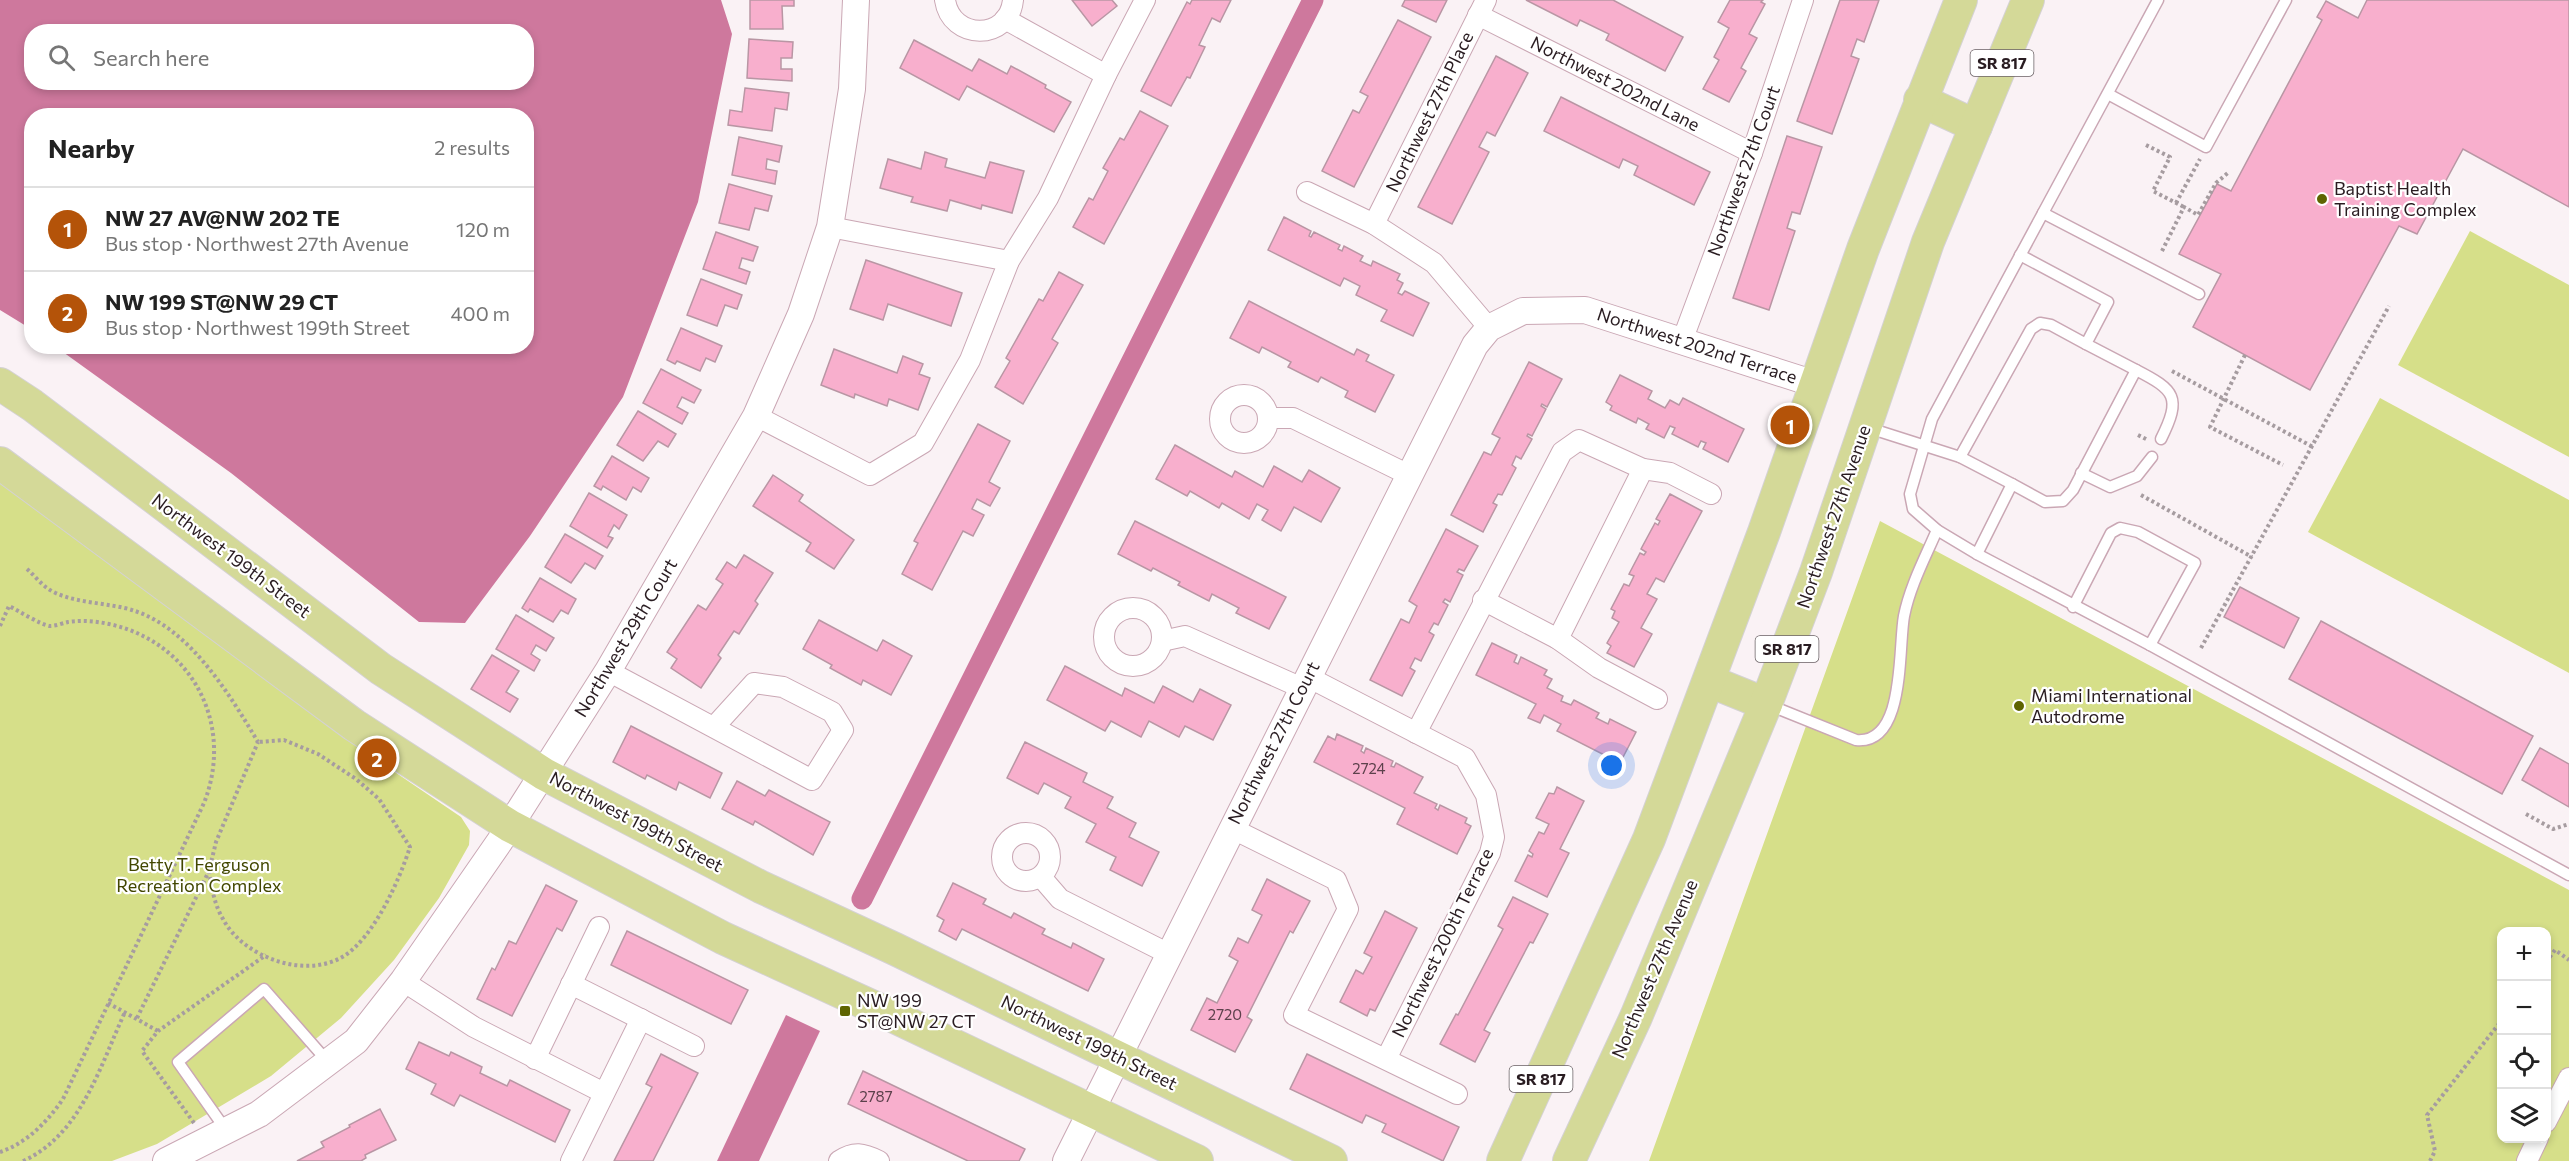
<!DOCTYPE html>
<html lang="en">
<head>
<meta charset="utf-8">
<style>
	:root { --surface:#fff; --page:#f2f2f2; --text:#222; --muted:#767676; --line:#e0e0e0; --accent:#b45309 }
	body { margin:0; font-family:Commissioner,sans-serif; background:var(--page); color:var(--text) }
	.controls { position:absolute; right:18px; bottom:18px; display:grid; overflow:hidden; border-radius:12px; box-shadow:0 3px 9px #0003 }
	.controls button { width:54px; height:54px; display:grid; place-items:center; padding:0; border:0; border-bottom:2px solid var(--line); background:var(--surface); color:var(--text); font:30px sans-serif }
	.you { position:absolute; left:1612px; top:766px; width:21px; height:21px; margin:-15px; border:4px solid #fff; border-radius:50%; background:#1a73e8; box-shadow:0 0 0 9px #1a73e833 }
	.badge { display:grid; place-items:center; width:39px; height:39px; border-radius:50%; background:var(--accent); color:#fff; font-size:20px; font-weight:700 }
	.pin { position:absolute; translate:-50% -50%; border:3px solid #fff; box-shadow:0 2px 6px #0006 }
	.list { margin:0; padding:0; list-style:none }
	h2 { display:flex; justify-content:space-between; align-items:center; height:78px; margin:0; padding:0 24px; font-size:26px }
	h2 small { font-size:20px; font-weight:400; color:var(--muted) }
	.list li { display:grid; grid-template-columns:39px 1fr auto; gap:18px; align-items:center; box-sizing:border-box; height:84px; padding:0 24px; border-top:2px solid var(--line) }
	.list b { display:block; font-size:22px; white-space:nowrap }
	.list p { margin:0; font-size:20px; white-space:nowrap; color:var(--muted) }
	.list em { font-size:20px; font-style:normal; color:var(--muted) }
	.icon { flex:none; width:33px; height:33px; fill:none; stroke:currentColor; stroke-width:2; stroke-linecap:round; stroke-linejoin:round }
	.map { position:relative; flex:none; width:2569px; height:1161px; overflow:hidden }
	.search { position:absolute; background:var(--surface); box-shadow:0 3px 9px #0003; left:24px; top:24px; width:510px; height:66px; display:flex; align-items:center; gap:15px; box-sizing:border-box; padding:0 21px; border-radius:24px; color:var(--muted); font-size:22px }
	.panel { position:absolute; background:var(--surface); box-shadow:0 3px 9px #0003; left:24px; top:108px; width:510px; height:246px; border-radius:24px }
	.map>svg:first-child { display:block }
	.green { fill:#d6df89; fill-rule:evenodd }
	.water { fill:#ce789d; fill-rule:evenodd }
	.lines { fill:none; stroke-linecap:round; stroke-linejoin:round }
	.canal { stroke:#ce789d; stroke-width:21 }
	.building { fill:#f8afcd; stroke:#b996a4; stroke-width:1.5 }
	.service-casing { stroke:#caa7b4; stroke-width:13 }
	.minor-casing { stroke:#caa7b4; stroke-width:22 }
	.tertiary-casing { stroke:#caa7b4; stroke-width:28 }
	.primary-casing { stroke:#d4d2d3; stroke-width:34 }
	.path { stroke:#a69ca0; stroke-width:4; stroke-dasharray:3 3; stroke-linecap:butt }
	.service { stroke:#fff; stroke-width:10 }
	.minor { stroke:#fff; stroke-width:20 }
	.tertiary { stroke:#fff; stroke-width:26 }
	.primary { stroke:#d4d998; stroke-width:32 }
	.poi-dot { fill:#5e6401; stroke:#fff; stroke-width:2 }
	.labels { text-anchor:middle; stroke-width:4.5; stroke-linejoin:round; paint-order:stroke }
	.number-label { font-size:15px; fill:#5d414c }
	.shield { fill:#fff; stroke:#696064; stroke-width:1.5 }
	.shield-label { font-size:16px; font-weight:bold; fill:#291c21 }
	.street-label { font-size:18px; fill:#291c21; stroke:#fff }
	.poi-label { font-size:18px; fill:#291c21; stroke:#fff; text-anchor:start }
	.park-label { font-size:18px; fill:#424700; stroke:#fff }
</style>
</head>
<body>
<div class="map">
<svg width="2569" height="1161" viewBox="0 0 2569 1161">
	<rect width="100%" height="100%" fill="#faf2f5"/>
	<g class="green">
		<path d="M2470 231 2569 285V457L2398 365Z"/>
		<path d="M2380 398 2569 500V673L2308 532Z"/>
		<path d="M0 482 208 632 358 747 461 817 470 831 469 845 439 898 394 960 341 1018 271 1076 157 1144 112 1161H0Z"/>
		<path d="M1880 521 2569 890V1161H1649ZM2502 932H2546V1138H2502Z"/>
	</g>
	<g class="water">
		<path d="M0 0H721L732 34 698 202 623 397 530 536 465 623 419 622 231 473 56 347 526 346V116H32L31 329 0 310ZM32 32H526V82H32Z"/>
		<path d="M786 1015 820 1031 759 1161H717Z"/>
	</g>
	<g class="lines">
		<path class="canal" d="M862 899 1313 0"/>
	</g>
	<g class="building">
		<path d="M750 0H794V6H782L783 29H750Z"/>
		<path d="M1072 0H1112L1117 6 1092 26Z"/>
		<path d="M1192 0H1231L1220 22 1212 18 1199 45 1205 47 1190 78 1187 77 1171 106 1141 91 1187 2 1190 4Z"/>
		<path d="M1405 0H1447L1436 22 1402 6Z"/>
		<path d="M1526 0H1613L1683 37 1665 71 1606 40 1609 34 1580 20 1577 26Z"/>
		<path d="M1730 0H1763L1761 2 1765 4 1749 34 1757 38 1741 68 1746 71 1729 102 1703 89 1719 60 1714 57 1729 28 1718 22Z"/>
		<path d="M1840 0H1879L1864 42 1857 39 1851 56 1859 59 1832 134 1797 121Z"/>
		<path d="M2367 0H2569V207L2463 149 2417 234 2399 226 2310 390 2193 327 2221 274 2179 254 2217 184 2231 191 2322 20 2317 17 2326 1 2358 18Z"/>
		<path d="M1398 20 1431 37 1354 187 1322 171 1353 110 1359 113 1368 96 1360 92Z"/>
		<path d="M749 39 793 42 792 58H781V69H792V81L747 78Z"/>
		<path d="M914 40 972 71 979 59 1007 74 1011 66 1046 85 1045 88 1071 102 1054 132 967 86 959 100 900 68Z"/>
		<path d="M1496 56 1528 73 1495 136 1487 132 1479 147 1489 152 1452 224 1418 207Z"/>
		<path d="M745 88 789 93 787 110 775 108 772 131 728 125 730 110 742 112Z"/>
		<path d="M1561 97 1710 172 1694 205 1634 175 1638 166 1623 159 1619 168 1544 131Z"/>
		<path d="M1140 111 1168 126 1104 244 1073 227 1089 198 1093 200 1108 171 1103 168 1120 138 1124 140Z"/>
		<path d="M1787 136 1822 147 1800 214 1792 212 1787 228 1795 231 1769 310 1733 298Z"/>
		<path d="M739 137 782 146 779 162 767 159 766 169 777 171 775 184 732 175Z"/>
		<path d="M925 152 947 159 945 167 985 178 990 162 1024 171 1012 213 982 205 981 209 950 200 947 211 911 202 913 197 880 188 888 159 921 169Z"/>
		<path d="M729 184 772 196 768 211 755 208 749 230 719 223Z"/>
		<path d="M1284 217 1311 231 1309 236 1311 237 1314 232 1340 245 1338 249 1342 251 1344 246 1363 256 1360 261 1371 266 1373 261 1400 274 1397 280 1403 283 1398 293 1402 295 1405 291 1429 303 1413 336 1381 321 1387 310 1356 295 1360 286 1344 278 1340 286 1268 250Z"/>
		<path d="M716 232 758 247 753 261 742 258 739 268 750 272 746 284 703 269Z"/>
		<path d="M866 260 962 293 951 326 888 304 883 320 850 309Z"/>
		<path d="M1059 272 1083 285 1052 339 1058 343 1023 404 995 387 1010 361 1006 358 1039 299 1043 301Z"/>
		<path d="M701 279 742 295 737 309 725 305 717 326 687 315Z"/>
		<path d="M1249 301 1354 355 1357 349 1369 355 1366 361 1394 375 1375 412 1345 397 1348 391 1321 377 1318 382 1288 367 1291 362 1262 347 1259 353 1230 338Z"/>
		<path d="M681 328 722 346 715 362 706 358 700 371 677 361 675 364 667 360Z"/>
		<path d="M834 349 897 373 903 356 923 364 919 374 930 378 918 410 889 399 887 406 855 394 854 398 821 385Z"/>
		<path d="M1529 362 1562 379 1547 407 1542 404 1541 406 1546 409 1532 436 1528 434 1527 436 1532 439 1521 459 1516 456 1512 465 1516 468 1502 495 1498 494 1493 503 1497 505 1483 532 1451 515 1484 452 1491 455 1500 438 1492 434Z"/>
		<path d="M661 369 701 390 694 403 682 397 677 407 688 413 682 424 643 403Z"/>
		<path d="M1620 375 1652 391 1648 399 1665 408 1670 400 1679 405 1683 398 1744 429 1728 462 1703 449 1706 443 1701 441 1698 447 1672 434 1675 428 1670 426 1664 438 1646 429 1649 424 1638 418 1636 423 1610 410 1612 406 1606 402Z"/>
		<path d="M638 411 676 434 668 447 658 441 643 461 617 445Z"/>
		<path d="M978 424 1010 441 989 482 1000 488 990 506 977 499 972 509 984 515 973 536 963 531 932 590 902 574 918 543 914 541Z"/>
		<path d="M1175 445 1232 477 1235 471 1263 487 1274 466 1302 482 1309 470 1340 488 1321 522 1294 507 1281 531 1262 520 1268 510 1257 504 1249 519 1222 503 1219 508 1190 491 1187 496 1156 479Z"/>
		<path d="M612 456 649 478 641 492 633 487 626 500 603 486 601 490 594 486Z"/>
		<path d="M773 475 803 495 799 501 854 540 834 569 806 551 811 543 753 506Z"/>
		<path d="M589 493 627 515 619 529 614 525 608 536 613 538 607 548 570 526Z"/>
		<path d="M1670 494 1702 511 1664 582 1656 578 1647 594 1657 599 1641 628 1652 634 1634 667 1607 653 1611 646 1607 643 1619 622 1612 618 1615 611 1611 609 1624 584 1629 586 1634 576 1629 574 1640 553 1644 555 1646 552 1641 549 1655 523 1658 525 1660 521 1656 519Z"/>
		<path d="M1135 521 1286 597 1269 629 1236 613 1239 608 1212 594 1209 601 1178 585 1180 582 1153 568 1151 571 1118 554Z"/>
		<path d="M1446 529 1478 546 1464 571 1459 569 1457 572 1463 575 1450 602 1445 599 1443 602 1448 605 1438 625 1434 623 1429 632 1434 635 1421 661 1415 658 1410 668 1415 671 1402 696 1370 680 1401 619 1409 623 1417 606 1409 601Z"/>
		<path d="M565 534 603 556 595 569 585 563 571 583 545 567Z"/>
		<path d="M744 555 773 573 755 601 758 604 739 634 734 631 718 655 721 658 701 688 671 668 677 659 667 652 698 605 706 610 723 584 716 579 727 562 736 568Z"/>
		<path d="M540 578 576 599 568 614 561 610 553 622 530 609 528 612 522 608Z"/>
		<path d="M2240 587 2299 618 2284 648 2224 617Z"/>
		<path d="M516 615 554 638 546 651 536 645 531 654 540 660 534 671 496 649Z"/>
		<path d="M819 620 877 651 883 640 912 656 891 695 863 680 861 685 830 668 832 665 803 649Z"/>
		<path d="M2321 621 2533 736 2502 794 2289 679Z"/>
		<path d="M1492 643 1517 655 1514 662 1518 664 1521 657 1547 670 1544 675 1552 679 1547 688 1563 696 1561 701 1571 705 1574 700 1599 713 1596 718 1608 724 1610 719 1636 732 1620 763 1557 731 1561 724 1544 715 1540 723 1528 718 1536 704 1476 675Z"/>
		<path d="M492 655 519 671 506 692 518 699 510 712 471 689Z"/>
		<path d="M1065 666 1122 696 1125 688 1154 703 1163 686 1193 702 1200 689 1231 705 1213 740 1185 726 1179 737 1149 721 1141 737 1111 721 1105 731 1047 700Z"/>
		<path d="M631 726 722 773 710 798 679 782 676 790 647 775 645 779 613 762Z"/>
		<path d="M1337 734 1363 746 1361 751 1364 753 1366 748 1393 761 1391 766 1394 767 1396 763 1423 777 1414 793 1437 804 1435 808 1438 810 1440 805 1467 818 1465 823 1471 826 1457 854 1397 824 1405 808 1314 762 1328 736 1335 740Z"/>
		<path d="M1025 742 1087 773 1083 782 1113 797 1107 808 1136 823 1129 837 1159 852 1142 886 1110 870 1116 857 1086 842 1096 824 1065 808 1071 797 1044 783 1038 794 1007 778Z"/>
		<path d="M2540 748 2569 764V807L2522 780Z"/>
		<path d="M737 781 765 796 769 790 830 822 813 855 755 821 753 825 722 809Z"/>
		<path d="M1557 787 1584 801 1560 849 1569 853 1547 897 1515 881 1528 855 1532 857 1533 854 1529 851 1539 832 1544 834 1549 824 1536 818 1549 793 1554 794Z"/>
		<path d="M1267 879 1310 901 1293 933 1290 931 1247 1017 1252 1020 1235 1052 1191 1030 1207 998 1217 1003 1238 961 1229 956 1238 938 1248 943 1262 915 1252 910Z"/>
		<path d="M953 883 986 899 983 904 1011 918 1014 913 1045 929 1042 934 1071 948 1073 943 1104 959 1088 991 962 929 956 940 939 931 944 920 937 916Z"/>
		<path d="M546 885 577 901 562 931 557 928 512 1016 477 999 492 968 495 970 509 941 516 944Z"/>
		<path d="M1513 897 1548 914 1533 943 1530 942 1484 1030 1490 1033 1475 1062 1440 1044 1456 1014 1458 1015 1503 929 1498 926Z"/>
		<path d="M1385 911 1417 928 1375 1011 1370 1009 1367 1016 1340 1002 1356 970 1363 974 1372 957 1364 953Z"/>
		<path d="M627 931 748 990 731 1024 611 965Z"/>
		<path d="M419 1042 449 1056 451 1052 482 1067 480 1073 507 1086 510 1080 570 1110 555 1142 460 1095 454 1106 431 1094 436 1084 406 1069Z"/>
		<path d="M661 1054 698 1073 653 1161H614L652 1087 646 1084Z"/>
		<path d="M1307 1054 1459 1127 1443 1161 1382 1132 1386 1124 1366 1115 1362 1123 1290 1089Z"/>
		<path d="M863 1071 1025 1149 1019 1161H968L848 1104Z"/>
		<path d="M380 1109 396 1140 365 1155 366 1158 361 1161H297L324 1147 321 1142 350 1127 349 1125Z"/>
	</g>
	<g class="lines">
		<g class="service-casing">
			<g id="service">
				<path d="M2158 0 2043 213 2199 294"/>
				<path d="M2108 94 2206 147 2286 0"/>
				<path d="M2043 213 1932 419 1910 494 1913 509 1937 530 1977 554 2150 645 2569 875"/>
				<path d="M2136 370C2175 390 2182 397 2161 439"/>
				<path d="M1869 428 1960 457"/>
				<path d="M2081 473 2110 487 2137 476 2152 457"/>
				<path d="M2012 484 1960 457 2031 329 2040 323 2051 325 2086 344"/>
				<path d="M1977 554 2012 484 2045 502 2063 501 2073 490 2136 370 2086 344 2108 302 2020 255"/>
				<path d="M2073 607 2111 533 2120 528 2138 532 2195 563 2150 645"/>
				<path d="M1769 705 1856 740C1906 745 1898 648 1904 616 1910 586 1925 558 1937 530"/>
				<path d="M226 1130 178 1062 264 989 328 1062"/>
			</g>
		</g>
		<g class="minor-casing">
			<g id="minor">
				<path d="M945 0C951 41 1009 41 1013 0"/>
				<path d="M1478 15 1752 153"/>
				<path d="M1005 19 1106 75"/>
				<path d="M1307 192 1374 224 1434 263 1489 328"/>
				<path d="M1374 224 1486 0"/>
				<path d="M830 227 1009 261"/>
				<path d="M1682 341 1752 153 1803 0"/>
				<circle cx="1244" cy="419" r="24"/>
				<path d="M756 416 870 475 923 443 970 360 1009 261 1048 198 1106 75 1145 0"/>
				<path d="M1268 418H1293L1409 475"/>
				<path d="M1483 600 1558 639 1599 668 1657 699"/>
				<circle cx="1133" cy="637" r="29"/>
				<path d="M1558 639 1643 469"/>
				<path d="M1162 641 1185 636 1302 688"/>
				<path d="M608 671 812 780 843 730 832 712 783 687 754 683 714 727"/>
				<path d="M1308 677 1465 758 1486 795 1494 837 1490 853 1386 1059"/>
				<path d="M1416 733 1562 452 1579 440 1643 469 1670 473 1711 494"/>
				<path d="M1231 828 1336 880 1348 909 1294 1015 1457 1094"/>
				<circle cx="1026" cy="857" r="24"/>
				<path d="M1041 877 1060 899 1169 954"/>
				<path d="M403 981 474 1027 604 1093"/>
				<path d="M571 984 694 1046"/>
				<path d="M535 1059 599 927"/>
				<path d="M2546 1122 2569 1078"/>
				<path d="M571 1161 641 1019"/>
				<path d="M839 1161C854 1151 863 1153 879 1161"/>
				<path d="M2527 1161 2538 1138"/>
			</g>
		</g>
		<g class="tertiary-casing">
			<g id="tertiary">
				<path d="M166 1161 259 1114 356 1041 403 981 500 841 608 671 756 416 801 314 830 227 852 89 856 0"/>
				<path d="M1066 1161 1475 345 1489 328 1523 311 1585 310 1815 384"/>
			</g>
		</g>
		<g class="primary-casing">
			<g id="primary">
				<path d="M1920 100 1976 126"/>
				<path d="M0 384 32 405 381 669 544 774 761 887 895 949 1331 1161"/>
				<path d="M0 463 354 725 510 826 723 938 880 1010 1197 1161"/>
				<path d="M1709 681 1766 704"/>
				<path d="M1503 1161 1649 839 1764 532 1863 249 1961 0"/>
				<path d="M1569 1161 1636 1017 1766 704 1816 572 1928 242 2028 0"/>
			</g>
		</g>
		<g class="path">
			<path d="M2146 145 2170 157 2153 191 2184 207"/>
			<path d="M2176 203 2200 159"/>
			<path d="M2162 251 2184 207 2198 215 2216 183 2229 172"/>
			<path d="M2245 355 2210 427 2283 465"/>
			<path d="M2172 371 2313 447"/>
			<path d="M2138 435 2148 440"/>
			<path d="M2141 495 2252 557"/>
			<path d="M27 569C34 575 40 583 47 588 69 604 110 602 135 611 190 629 230 695 258 742"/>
			<path d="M0 626 9 606C19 611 41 625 50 626 56 626 63 623 68 622 82 620 95 621 109 624 192 642 235 724 204 803L63 1099C47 1122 27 1143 0 1152"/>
			<path d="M2201 648 2389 306"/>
			<path d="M2526 814 2553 829 2569 824"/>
			<path d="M209 871C212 888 214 904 223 919 243 957 305 980 344 956 374 937 399 881 410 847L379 799 356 779 318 754 284 740 258 742"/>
			<path d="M2546 962 2555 950 2569 960"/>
			<path d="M108 1003 158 1031"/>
			<path d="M137 1018 209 871 216 842 258 742"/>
			<path d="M194 1123 142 1051 158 1031 266 955"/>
			<path d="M23 1161C81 1135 100 1066 125 1012"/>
			<path d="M2430 1161 2435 1151 2427 1115 2502 1020"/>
		</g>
		<use href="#service" class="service"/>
		<use href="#minor" class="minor"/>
		<use href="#tertiary" class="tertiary"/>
		<use href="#primary" class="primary"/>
	</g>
	<g class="poi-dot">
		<circle cx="2322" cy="199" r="6"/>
		<circle cx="2019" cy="706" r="6"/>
		<rect x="839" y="1005" width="12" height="12" rx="3"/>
	</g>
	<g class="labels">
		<g class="number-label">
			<text x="1369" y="774">2724</text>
			<text x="1225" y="1020">2720</text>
			<text x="876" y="1102">2787</text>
		</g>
		<g class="shield">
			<rect x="1970.5" y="50" width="63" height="26" rx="4.5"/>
			<rect x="1755.5" y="636" width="63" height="26" rx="4.5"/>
			<rect x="1509.5" y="1066" width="63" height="26" rx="4.5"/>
		</g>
		<g class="shield-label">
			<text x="2002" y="69">SR 817</text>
			<text x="1787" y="655">SR 817</text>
			<text x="1541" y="1085">SR 817</text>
		</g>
		<g class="street-label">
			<text transform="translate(1615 84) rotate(27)" y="6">Northwest 202nd Lane</text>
			<text transform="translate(1430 112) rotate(-64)" y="6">Northwest 27th Place</text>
			<text transform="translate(1744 171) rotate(-70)" y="6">Northwest 27th Court</text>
			<text transform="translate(1697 346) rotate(18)" y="6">Northwest 202nd Terrace</text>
			<text transform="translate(1834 517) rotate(-71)" y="6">Northwest 27th Avenue</text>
			<text transform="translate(231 556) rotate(37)" y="6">Northwest 199th Street</text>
			<text transform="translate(626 638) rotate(-59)" y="6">Northwest 29th Court</text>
			<text transform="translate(1274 743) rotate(-63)" y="6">Northwest 27th Court</text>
			<text transform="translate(636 822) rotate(28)" y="6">Northwest 199th Street</text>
			<text transform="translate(1443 943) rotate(-64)" y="6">Northwest 200th Terrace</text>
			<text transform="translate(1655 969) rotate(-67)" y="6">Northwest 27th Avenue</text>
			<text transform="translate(1089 1043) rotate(26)" y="6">Northwest 199th Street</text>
		</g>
		<g class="poi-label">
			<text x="2334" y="195">Baptist Health<tspan x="2334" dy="21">Training Complex</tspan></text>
			<text x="2031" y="702">Miami International<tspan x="2031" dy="21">Autodrome</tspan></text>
			<text x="857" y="1007">NW 199<tspan x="857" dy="21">ST@NW 27 CT</tspan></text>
		</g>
		<g class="park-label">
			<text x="199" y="871">Betty T. Ferguson<tspan x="199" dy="21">Recreation Complex</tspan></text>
		</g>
	</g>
</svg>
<div class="controls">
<button>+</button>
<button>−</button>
<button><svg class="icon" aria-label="locate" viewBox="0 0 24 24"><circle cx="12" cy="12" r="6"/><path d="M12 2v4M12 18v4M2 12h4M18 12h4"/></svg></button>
<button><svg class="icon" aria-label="layers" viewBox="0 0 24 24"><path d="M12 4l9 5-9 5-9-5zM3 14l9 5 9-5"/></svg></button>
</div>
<div class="you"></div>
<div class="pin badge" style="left:1790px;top:425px">1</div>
<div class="pin badge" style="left:377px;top:758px">2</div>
<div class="search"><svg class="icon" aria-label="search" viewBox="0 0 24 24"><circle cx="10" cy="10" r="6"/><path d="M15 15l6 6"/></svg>Search here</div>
<section class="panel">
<h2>Nearby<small>2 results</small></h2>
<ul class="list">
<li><span class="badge">1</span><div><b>NW 27 AV@NW 202 TE</b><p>Bus stop · Northwest 27th Avenue</p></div><em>120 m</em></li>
<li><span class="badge">2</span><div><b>NW 199 ST@NW 29 CT</b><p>Bus stop · Northwest 199th Street</p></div><em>400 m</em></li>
</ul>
</section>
</div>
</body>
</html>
